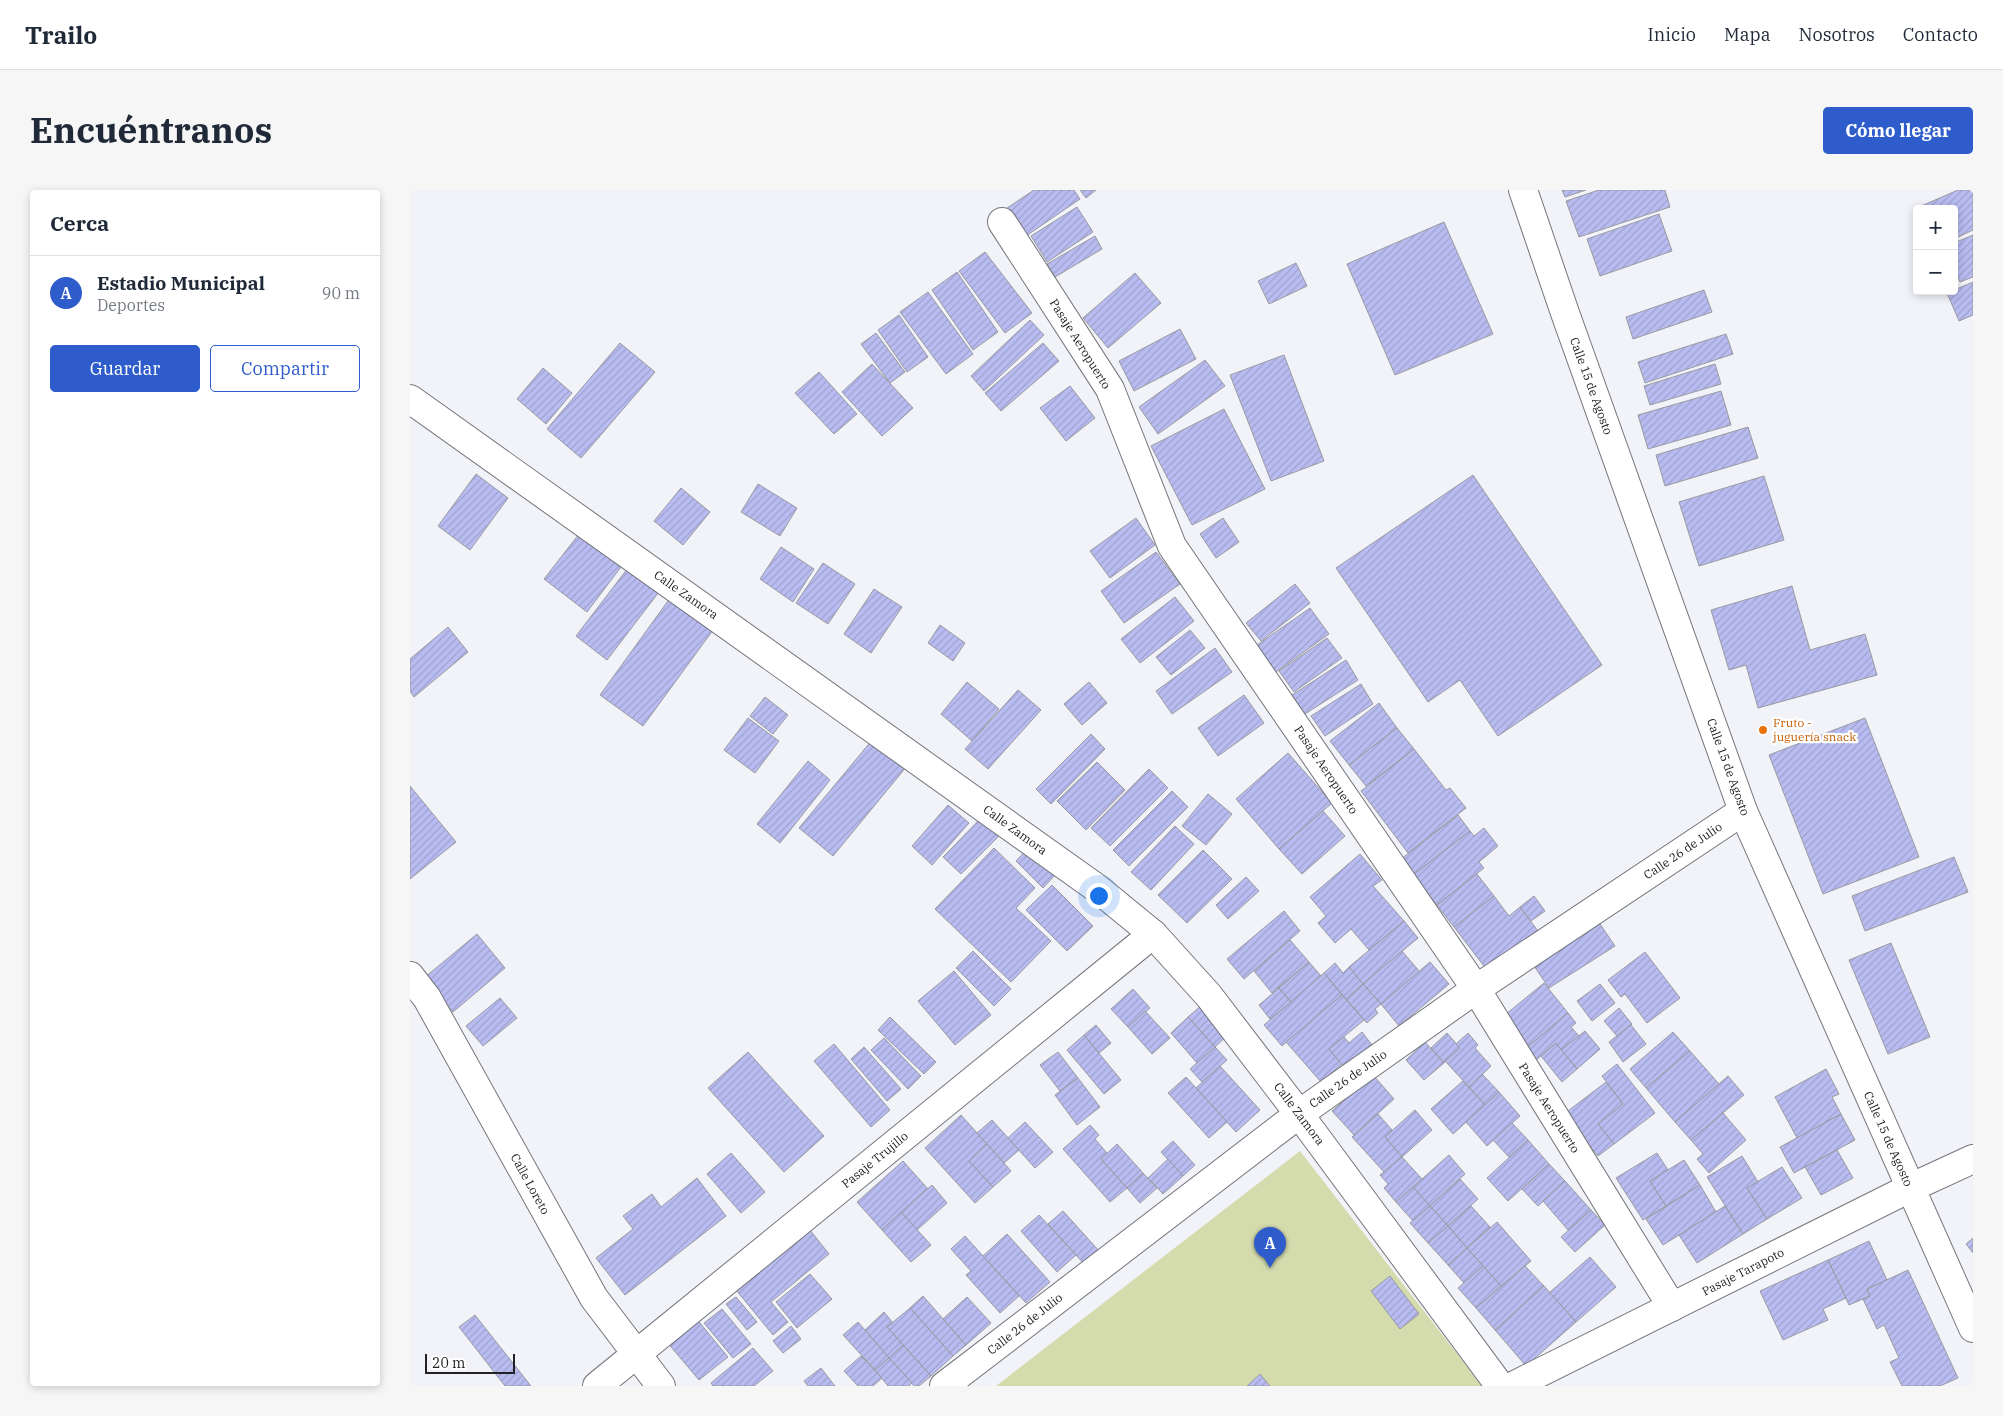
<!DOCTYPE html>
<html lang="es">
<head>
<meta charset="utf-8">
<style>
	:root { --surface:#fff; --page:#f6f6f7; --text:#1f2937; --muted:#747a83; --line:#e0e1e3; --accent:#2e5ccb }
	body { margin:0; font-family:"IBM Plex Serif",serif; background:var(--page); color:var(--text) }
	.controls { position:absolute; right:15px; top:15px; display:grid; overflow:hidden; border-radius:5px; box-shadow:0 2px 8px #0003 }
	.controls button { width:45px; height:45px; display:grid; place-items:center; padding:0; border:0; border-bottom:1px solid var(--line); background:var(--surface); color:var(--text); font:25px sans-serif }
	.scale { position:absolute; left:15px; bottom:12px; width:90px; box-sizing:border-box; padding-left:5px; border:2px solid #222225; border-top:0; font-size:14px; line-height:18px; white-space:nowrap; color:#222225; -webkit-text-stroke:4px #fff; paint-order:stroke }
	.you { position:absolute; left:688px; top:705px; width:18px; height:18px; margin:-12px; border:4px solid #fff; border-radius:50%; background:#1a73e8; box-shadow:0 0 0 8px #1a73e833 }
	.badge { display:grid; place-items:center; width:32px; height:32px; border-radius:50%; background:var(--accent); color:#fff; font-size:16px; font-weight:700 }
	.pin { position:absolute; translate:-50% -41px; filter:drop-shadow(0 1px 2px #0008) }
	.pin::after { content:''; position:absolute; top:26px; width:18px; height:15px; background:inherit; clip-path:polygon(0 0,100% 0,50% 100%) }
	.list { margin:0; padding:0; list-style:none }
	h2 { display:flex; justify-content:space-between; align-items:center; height:65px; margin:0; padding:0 20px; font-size:21px }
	h2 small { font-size:16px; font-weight:400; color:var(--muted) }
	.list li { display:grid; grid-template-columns:32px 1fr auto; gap:15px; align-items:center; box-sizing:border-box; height:75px; padding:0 20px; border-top:1px solid var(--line) }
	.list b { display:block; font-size:19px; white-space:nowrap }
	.list p { margin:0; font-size:16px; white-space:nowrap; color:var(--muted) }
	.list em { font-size:16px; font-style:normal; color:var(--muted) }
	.actions { display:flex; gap:10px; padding:15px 20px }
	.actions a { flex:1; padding:11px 0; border:1px solid var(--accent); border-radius:5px; text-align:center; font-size:18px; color:var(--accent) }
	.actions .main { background:var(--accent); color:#fff }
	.map { position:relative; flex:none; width:1563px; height:1196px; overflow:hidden; border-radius:5px }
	header { display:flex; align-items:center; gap:30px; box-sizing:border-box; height:70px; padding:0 25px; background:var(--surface); border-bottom:1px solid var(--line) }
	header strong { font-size:24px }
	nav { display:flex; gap:28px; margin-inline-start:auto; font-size:18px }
	.intro { display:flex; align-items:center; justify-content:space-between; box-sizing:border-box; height:120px; padding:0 30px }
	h1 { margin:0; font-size:35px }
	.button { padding:12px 22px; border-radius:5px; background:var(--accent); color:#fff; font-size:18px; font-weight:700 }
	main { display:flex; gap:30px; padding:0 30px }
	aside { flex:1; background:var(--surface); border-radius:5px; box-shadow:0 2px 8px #0003 }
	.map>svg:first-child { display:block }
	.pitch { fill:#d4dbad }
	.building { fill:url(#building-hatch); stroke:#9a9aa0 }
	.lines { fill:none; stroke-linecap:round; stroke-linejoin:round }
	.minor-casing { stroke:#74757a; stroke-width:30 }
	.tertiary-casing { stroke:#74757a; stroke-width:30 }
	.minor { stroke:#fff; stroke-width:28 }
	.tertiary { stroke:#fff; stroke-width:28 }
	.food-dot { fill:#e8710a; stroke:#fff; stroke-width:2 }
	.labels { text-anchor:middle; stroke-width:4.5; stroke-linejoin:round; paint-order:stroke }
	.street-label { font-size:12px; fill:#222225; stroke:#fff }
	.food-label { font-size:12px; fill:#c56008; stroke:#fff; text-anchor:start }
</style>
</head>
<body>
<header>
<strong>Trailo</strong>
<nav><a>Inicio</a><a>Mapa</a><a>Nosotros</a><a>Contacto</a></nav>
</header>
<div class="intro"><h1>Encuéntranos</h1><a class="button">Cómo llegar</a></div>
<main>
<aside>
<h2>Cerca<small></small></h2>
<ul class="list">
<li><span class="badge">A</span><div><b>Estadio Municipal</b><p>Deportes</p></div><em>90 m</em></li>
</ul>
<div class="actions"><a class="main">Guardar</a><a>Compartir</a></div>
</aside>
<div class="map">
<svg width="1563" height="1196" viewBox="0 0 1563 1196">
	<defs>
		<pattern id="building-hatch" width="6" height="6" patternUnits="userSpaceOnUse" patternTransform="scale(1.25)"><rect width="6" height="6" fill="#b8bcf1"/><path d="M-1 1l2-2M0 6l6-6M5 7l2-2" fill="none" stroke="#9ea1ce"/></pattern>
	</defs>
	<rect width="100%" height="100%" fill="#f2f3f9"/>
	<path class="pitch" d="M890 961 1072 1196H586Z"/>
	<g class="building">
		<path d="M624 0H664L670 9 616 46 597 18Z"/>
		<path d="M670 0H686L676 8Z"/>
		<path d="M1152 0H1176L1155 7Z"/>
		<path d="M1189 0H1255L1260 17 1169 47 1156 11Z"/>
		<path d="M1548 0H1563V40L1544 49V19H1509V17Z"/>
		<path d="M667 17 683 42 637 72 621 46Z"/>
		<path d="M1249 24 1262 61 1190 86 1177 49Z"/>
		<path d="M1034 32 1083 144 985 185 937 74Z"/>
		<path d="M1563 45V87L1550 92 1544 80V53Z"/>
		<path d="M685 46 692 59 645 87 637 74Z"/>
		<path d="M575 62 622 123 595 143 549 81Z"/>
		<path d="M886 73 897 96 859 114 848 91Z"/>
		<path d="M547 82 588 142 563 160 522 100Z"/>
		<path d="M725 83 751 113 698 158 673 128Z"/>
		<path d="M1563 92V125L1549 131 1537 103 1544 101V100Z"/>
		<path d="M1294 100 1302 122 1223 149 1216 127Z"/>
		<path d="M518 102 563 164 536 184 490 122Z"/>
		<path d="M489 125 518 167 497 182 468 140Z"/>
		<path d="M620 130 634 145 574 201 561 186Z"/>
		<path d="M770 139 786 169 724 201 709 171Z"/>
		<path d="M466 143 495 182 480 193 451 154Z"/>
		<path d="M1316 144 1323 164 1235 193 1228 172Z"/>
		<path d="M210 153 245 182 171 268 137 239Z"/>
		<path d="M633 153 649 171 591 221 575 203Z"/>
		<path d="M874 165 914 271 861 291 820 185Z"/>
		<path d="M795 170 815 196 748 244 729 217Z"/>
		<path d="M462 174 503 218 472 246 432 202Z"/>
		<path d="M1305 174 1311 194 1240 215 1234 196Z"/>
		<path d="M133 178 162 203 136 234 107 209Z"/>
		<path d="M409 182 447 224 424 244 385 203Z"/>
		<path d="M660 196 685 228 656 251 630 218Z"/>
		<path d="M1311 201 1321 235 1238 259 1228 225Z"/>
		<path d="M814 219 855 299 782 335 741 256Z"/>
		<path d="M1338 237 1348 268 1255 296 1246 265Z"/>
		<path d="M66 284 98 308 60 360 28 336Z"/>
		<path d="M1063 285 1192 475 1088 546 1050 490 1018 512 926 378Z"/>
		<path d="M1354 286 1374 350 1289 376 1269 312Z"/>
		<path d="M348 294 387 318 370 346 331 322Z"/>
		<path d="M271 298 300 322 273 355 244 331Z"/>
		<path d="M726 328 745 355 700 388 680 361Z"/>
		<path d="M813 328 829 352 806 368 790 344Z"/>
		<path d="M169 344 211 377 177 422 134 389Z"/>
		<path d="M371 357 404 379 383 412 350 389Z"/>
		<path d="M746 362 770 394 714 433 691 401Z"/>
		<path d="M413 373 445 394 418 434 386 413Z"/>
		<path d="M221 374 252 398 197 470 166 446Z"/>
		<path d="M885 394 900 413 851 451 836 433Z"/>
		<path d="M1382 396 1400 460 1455 444 1467 485 1348 518 1336 475 1319 480 1301 420Z"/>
		<path d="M464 399 492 417 461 463 434 444Z"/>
		<path d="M263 404 306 436 233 536 190 505Z"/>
		<path d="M765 407 784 431 730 473 711 449Z"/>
		<path d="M900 418 919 444 866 482 847 455Z"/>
		<path d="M530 435 555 453 543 471 518 453Z"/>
		<path d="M38 437 58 462 4 507 0 501V469Z"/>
		<path d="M780 440 795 458 761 485 746 467Z"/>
		<path d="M917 448 932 468 884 502 869 481Z"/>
		<path d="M805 458 822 482 762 524 746 501Z"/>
		<path d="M936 470 948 490 895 524 882 505Z"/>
		<path d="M557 492 589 519 562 551 531 524Z"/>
		<path d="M679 492 697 513 672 535 654 514Z"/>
		<path d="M951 494 963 514 915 546 901 526Z"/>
		<path d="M608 500 631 520 578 579 555 559Z"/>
		<path d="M834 505 854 533 808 566 788 538Z"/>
		<path d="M355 507 378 525 363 544 340 526Z"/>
		<path d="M969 513 987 538 939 575 920 551Z"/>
		<path d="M338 528 369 551 345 583 314 560Z"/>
		<path d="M1455 528 1509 667 1413 704 1359 565Z"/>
		<path d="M987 538 1004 559 956 596 939 575Z"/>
		<path d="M681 544 695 559 641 614 626 599Z"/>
		<path d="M463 549 497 576 423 666 389 638Z"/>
		<path d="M1004 559 1036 600 1040 598 1056 618 998 663 951 601Z"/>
		<path d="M878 563 922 613 869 659 826 609Z"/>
		<path d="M398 571 420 590 370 653 347 634Z"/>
		<path d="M687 572 715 600 676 640 647 611Z"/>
		<path d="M739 579 758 598 700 656 681 638Z"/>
		<path d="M0 596 46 652 0 689Z"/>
		<path d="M762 601 778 617 719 676 703 660Z"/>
		<path d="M798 604 822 624 796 655 772 636Z"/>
		<path d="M538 615 559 633 522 675 502 656Z"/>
		<path d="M913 621 935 646 892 684 869 659Z"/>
		<path d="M575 624 593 642 551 684 533 667Z"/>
		<path d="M1048 625 1060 641 1003 685 991 669Z"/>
		<path d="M765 636 784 654 741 700 721 682Z"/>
		<path d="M1074 638 1088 656 1069 672 1074 678 1027 715 1003 685 1060 641 1064 646Z"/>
		<path d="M621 655 648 682 633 698 606 671Z"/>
		<path d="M584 658 625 698 606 718 641 751 601 792 525 719Z"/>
		<path d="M793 660 822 689 777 733 748 705Z"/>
		<path d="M950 664 972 690 963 696 994 731 959 760 941 739 925 753 908 733 916 726 900 707Z"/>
		<path d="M1544 667 1558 702 1455 741 1442 706Z"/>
		<path d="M1067 684 1084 706 1044 737 1027 715Z"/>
		<path d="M836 687 849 701 818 729 806 715Z"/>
		<path d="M642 695 683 736 657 761 616 720Z"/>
		<path d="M1084 706 1099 726 1110 717 1128 741 1077 780 1044 737Z"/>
		<path d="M1124 706 1135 721 1121 731 1110 717Z"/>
		<path d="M874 721 890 741 834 789 817 769Z"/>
		<path d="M994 731 1008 748 953 794 939 777Z"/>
		<path d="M1190 734 1205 756 1139 798 1124 776Z"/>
		<path d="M67 744 95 778 43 822 14 788Z"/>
		<path d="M880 750 899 772 862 803 844 781Z"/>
		<path d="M1481 753 1520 847 1478 864 1439 770Z"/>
		<path d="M563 761 601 799 584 816 546 778Z"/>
		<path d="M992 761 1010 782 971 814 953 794Z"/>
		<path d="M1235 762 1270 808 1237 833 1215 804 1211 807 1198 790Z"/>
		<path d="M899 772 911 786 881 812 869 798Z"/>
		<path d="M1020 772 1039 794 989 836 971 814Z"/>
		<path d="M925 773 933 783 939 777 953 794 936 809 914 783Z"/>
		<path d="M544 781 581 825 545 855 508 811Z"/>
		<path d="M914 783 932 805 872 856 854 835Z"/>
		<path d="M1134 793 1158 823 1115 859 1090 829Z"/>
		<path d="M953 794 971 814 965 819 968 823 957 833 936 809Z"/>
		<path d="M1190 794 1205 813 1182 831 1167 811Z"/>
		<path d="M869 798 881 812 860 829 849 815Z"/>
		<path d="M723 799 740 818 718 837 701 819Z"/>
		<path d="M932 805 954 830 919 859 932 874 911 892 876 852Z"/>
		<path d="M90 808 107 828 73 856 56 836Z"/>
		<path d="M793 814 820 843 805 857 778 827Z"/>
		<path d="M1209 818 1222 834 1207 846 1194 831Z"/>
		<path d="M735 821 760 848 742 864 718 837Z"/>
		<path d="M1158 823 1166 833 1161 837 1169 846 1151 860 1146 853 1125 871 1115 859Z"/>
		<path d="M480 827 526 872 514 884 468 840Z"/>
		<path d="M778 827 805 857 787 873 761 843Z"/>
		<path d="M686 835 701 853 689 863 674 845Z"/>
		<path d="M1221 835 1236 854 1213 872 1199 852Z"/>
		<path d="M1175 841 1190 859 1167 879 1151 860Z"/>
		<path d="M952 842 962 855 935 878 919 859 934 847 939 853Z"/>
		<path d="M1263 842 1280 861 1236 898 1220 879Z"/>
		<path d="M1037 843 1050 858 1034 873 1021 858Z"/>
		<path d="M1058 843 1068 855 1065 858 1081 876 1059 897 1035 871 1050 858 1046 854Z"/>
		<path d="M674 845 711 890 694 904 657 860Z"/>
		<path d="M474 848 511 886 498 899 461 860Z"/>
		<path d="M1015 852 1034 873 1014 890 996 870Z"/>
		<path d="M1146 853 1167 879 1152 892 1131 866Z"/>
		<path d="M424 854 480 920 461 937 404 871Z"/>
		<path d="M454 857 491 899 477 911 441 869Z"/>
		<path d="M805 857 817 870 792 892 780 879Z"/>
		<path d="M1280 861 1309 894 1265 932 1236 898Z"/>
		<path d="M338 862 414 946 374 982 298 898Z"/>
		<path d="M648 862 668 888 650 901 630 875Z"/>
		<path d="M1207 874 1245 923 1204 954 1188 934 1213 914 1192 886Z"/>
		<path d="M810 876 850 920 826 942 786 898Z"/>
		<path d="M1416 879 1429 904 1422 907 1431 924 1387 948 1365 907Z"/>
		<path d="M1072 884 1089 902 1075 915 1059 897Z"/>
		<path d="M963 885 984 909 944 945 922 921Z"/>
		<path d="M1318 886 1334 905 1281 950 1265 932Z"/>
		<path d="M776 887 817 932 799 948 758 903Z"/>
		<path d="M668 888 690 917 667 935 645 905Z"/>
		<path d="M1053 891 1075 915 1043 944 1021 919Z"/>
		<path d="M1196 892 1213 914 1188 934 1204 954 1188 966 1154 924Z"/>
		<path d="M1089 902 1110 926 1077 956 1056 932Z"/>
		<path d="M1005 920 1022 940 992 967 975 947Z"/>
		<path d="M1313 923 1336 950 1299 983 1287 969 1293 964 1281 950Z"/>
		<path d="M968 924 982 940 975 947 992 967 974 982 942 947Z"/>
		<path d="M1431 924 1445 950 1384 983 1370 957Z"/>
		<path d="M551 925 577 954 559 971 583 997 565 1013 515 958Z"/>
		<path d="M582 930 609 960 594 973 567 943Z"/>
		<path d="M615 932 643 962 625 978 598 948Z"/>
		<path d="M1102 933 1118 950 1099 967 1083 950Z"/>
		<path d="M680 935 689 945 685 949 697 963 691 969 717 998 700 1012 653 959Z"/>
		<path d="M1118 950 1139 974 1098 1011 1077 988Z"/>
		<path d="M763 951 785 975 773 986 751 962Z"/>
		<path d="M577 954 601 981 583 997 559 971Z"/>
		<path d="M707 954 733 983 717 998 691 969Z"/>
		<path d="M1427 960 1443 988 1411 1005 1395 977Z"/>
		<path d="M321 963 355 1002 331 1023 297 984Z"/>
		<path d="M1247 963 1258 980 1240 991 1256 1016 1233 1030 1206 988Z"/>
		<path d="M1039 965 1055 984 1020 1016 1003 997Z"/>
		<path d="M1332 966 1348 992 1337 998 1357 1029 1333 1044 1297 987Z"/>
		<path d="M992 967 1012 989 986 1012 974 998 978 994 970 985Z"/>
		<path d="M758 969 773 986 753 1004 738 988Z"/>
		<path d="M1274 970 1290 995 1256 1016 1240 991Z"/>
		<path d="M493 971 518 999 472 1040 447 1012Z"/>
		<path d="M1139 974 1155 991 1128 1016 1112 999Z"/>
		<path d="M1372 977 1392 1008 1357 1029 1337 998Z"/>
		<path d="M733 983 747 998 730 1013 717 998Z"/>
		<path d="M287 988 316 1026 215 1105 186 1068 223 1039 213 1026 242 1004 251 1017Z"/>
		<path d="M1050 989 1068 1009 1038 1036 1020 1016Z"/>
		<path d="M1155 991 1181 1020 1158 1040 1133 1011Z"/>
		<path d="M522 995 537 1013 507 1040 491 1022Z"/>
		<path d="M1290 995 1306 1022 1253 1055 1236 1029Z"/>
		<path d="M1003 997 1020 1016 1003 1031 986 1012Z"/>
		<path d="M1020 1016 1038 1036 1018 1053 1000 1033Z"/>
		<path d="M1061 1016 1080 1037 1057 1058 1038 1036Z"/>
		<path d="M1315 1016 1333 1044 1287 1073 1269 1045Z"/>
		<path d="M1181 1020 1195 1035 1165 1062 1151 1047Z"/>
		<path d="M653 1021 690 1062 675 1075 638 1034Z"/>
		<path d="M491 1022 521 1055 501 1072 472 1040Z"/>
		<path d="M629 1025 666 1065 647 1082 611 1041Z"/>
		<path d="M1087 1032 1121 1071 1091 1096 1057 1058Z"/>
		<path d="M1038 1036 1057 1058 1038 1075 1018 1053Z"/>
		<path d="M400 1040 419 1064 361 1112 378 1132 363 1145 326 1100Z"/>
		<path d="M597 1044 640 1092 616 1113 573 1066Z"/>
		<path d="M555 1046 609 1106 590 1123 556 1085 561 1081 541 1059Z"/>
		<path d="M1563 1048V1063L1556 1054Z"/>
		<path d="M1459 1051 1477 1090 1457 1099 1460 1106 1439 1115 1418 1070Z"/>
		<path d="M1057 1058 1073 1076 1054 1093 1038 1075Z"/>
		<path d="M1180 1067 1206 1097 1166 1132 1139 1103Z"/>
		<path d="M1418 1070 1436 1108 1413 1119 1418 1130 1373 1150 1350 1101Z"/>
		<path d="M1073 1076 1091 1096 1066 1118 1048 1098Z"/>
		<path d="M1115 1076 1134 1096 1085 1140 1066 1118Z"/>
		<path d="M1498 1080 1548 1188 1530 1196H1492L1480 1172 1489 1168 1474 1135 1467 1139 1453 1109 1460 1106 1457 1099Z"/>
		<path d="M400 1084 422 1109 387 1138 366 1112Z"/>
		<path d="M980 1086 1009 1124 990 1139 961 1101Z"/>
		<path d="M1134 1096 1166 1132 1116 1176 1085 1140Z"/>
		<path d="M513 1106 556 1155 543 1166 500 1118Z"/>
		<path d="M326 1107 347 1132 337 1140 316 1114Z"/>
		<path d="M557 1107 581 1133 556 1155 533 1129Z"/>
		<path d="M500 1118 543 1166 521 1186 477 1137Z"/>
		<path d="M312 1119 341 1154 323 1168 294 1133Z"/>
		<path d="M474 1122 483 1133 477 1137 493 1155 479 1168 455 1140Z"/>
		<path d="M65 1125 121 1196H95L49 1137Z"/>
		<path d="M285 1127 318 1167 289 1190 256 1151Z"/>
		<path d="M448 1132 479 1168 465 1180 433 1145Z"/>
		<path d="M381 1136 391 1149 373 1163 363 1151Z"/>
		<path d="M493 1155 521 1186 509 1196H504L479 1168Z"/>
		<path d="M343 1158 363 1181 344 1196H303L301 1193Z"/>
		<path d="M451 1166 472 1188 463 1196H448L434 1181Z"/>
		<path d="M479 1168 502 1193 499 1196H478L465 1180Z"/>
		<path d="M411 1178 425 1196H398L394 1191Z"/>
		<path d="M850 1184 860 1196H837Z"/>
	</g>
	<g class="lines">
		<g class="minor-casing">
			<g id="minor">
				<path d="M592 32 700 199 762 356 1066 799 1262 1117"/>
				<path d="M0 786 17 808 184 1108 251 1196"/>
				<path d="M187 1196 743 744"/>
				<path d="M534 1196 889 924 1066 799 1333 621"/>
				<path d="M1103 1196 1500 998 1563 969"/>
			</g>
		</g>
		<g class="tertiary-casing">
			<g id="tertiary">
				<path d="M1113 0 1155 123 1333 621 1563 1138"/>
				<path d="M0 209 688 699 743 744 799 806 889 924 1090 1196"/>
			</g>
		</g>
		<use href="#minor" class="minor"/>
		<use href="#tertiary" class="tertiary"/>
	</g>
	<circle class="food-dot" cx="1353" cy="540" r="5"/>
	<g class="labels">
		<g class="street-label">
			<text transform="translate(670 154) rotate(58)" y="4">Pasaje Aeropuerto</text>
			<text transform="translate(1181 196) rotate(70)" y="4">Calle 15 de Agosto</text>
			<text transform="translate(276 405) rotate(35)" y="4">Calle Zamora</text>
			<text transform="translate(1318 577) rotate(70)" y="4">Calle 15 de Agosto</text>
			<text transform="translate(916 580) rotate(56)" y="4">Pasaje Aeropuerto</text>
			<text transform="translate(605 640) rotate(36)" y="4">Calle Zamora</text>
			<text transform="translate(1273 661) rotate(-34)" y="4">Calle 26 de Julio</text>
			<text transform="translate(938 889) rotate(-35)" y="4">Calle 26 de Julio</text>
			<text transform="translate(1139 918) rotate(58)" y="4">Pasaje Aeropuerto</text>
			<text transform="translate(889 924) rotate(53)" y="4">Calle Zamora</text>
			<text transform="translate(1478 949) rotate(66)" y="4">Calle 15 de Agosto</text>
			<text transform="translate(465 970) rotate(-39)" y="4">Pasaje Trujillo</text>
			<text transform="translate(120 994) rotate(61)" y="4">Calle Loreto</text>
			<text transform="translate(1333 1082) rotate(-27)" y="4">Pasaje Tarapoto</text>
			<text transform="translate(615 1134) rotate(-38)" y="4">Calle 26 de Julio</text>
		</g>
		<g class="food-label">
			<text x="1363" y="537">Fruto -<tspan x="1363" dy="14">juguería snack</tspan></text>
		</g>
	</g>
</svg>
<div class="controls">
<button>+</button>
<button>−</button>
</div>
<div class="scale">20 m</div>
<div class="you"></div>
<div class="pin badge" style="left:860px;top:1078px">A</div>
</div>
</main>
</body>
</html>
